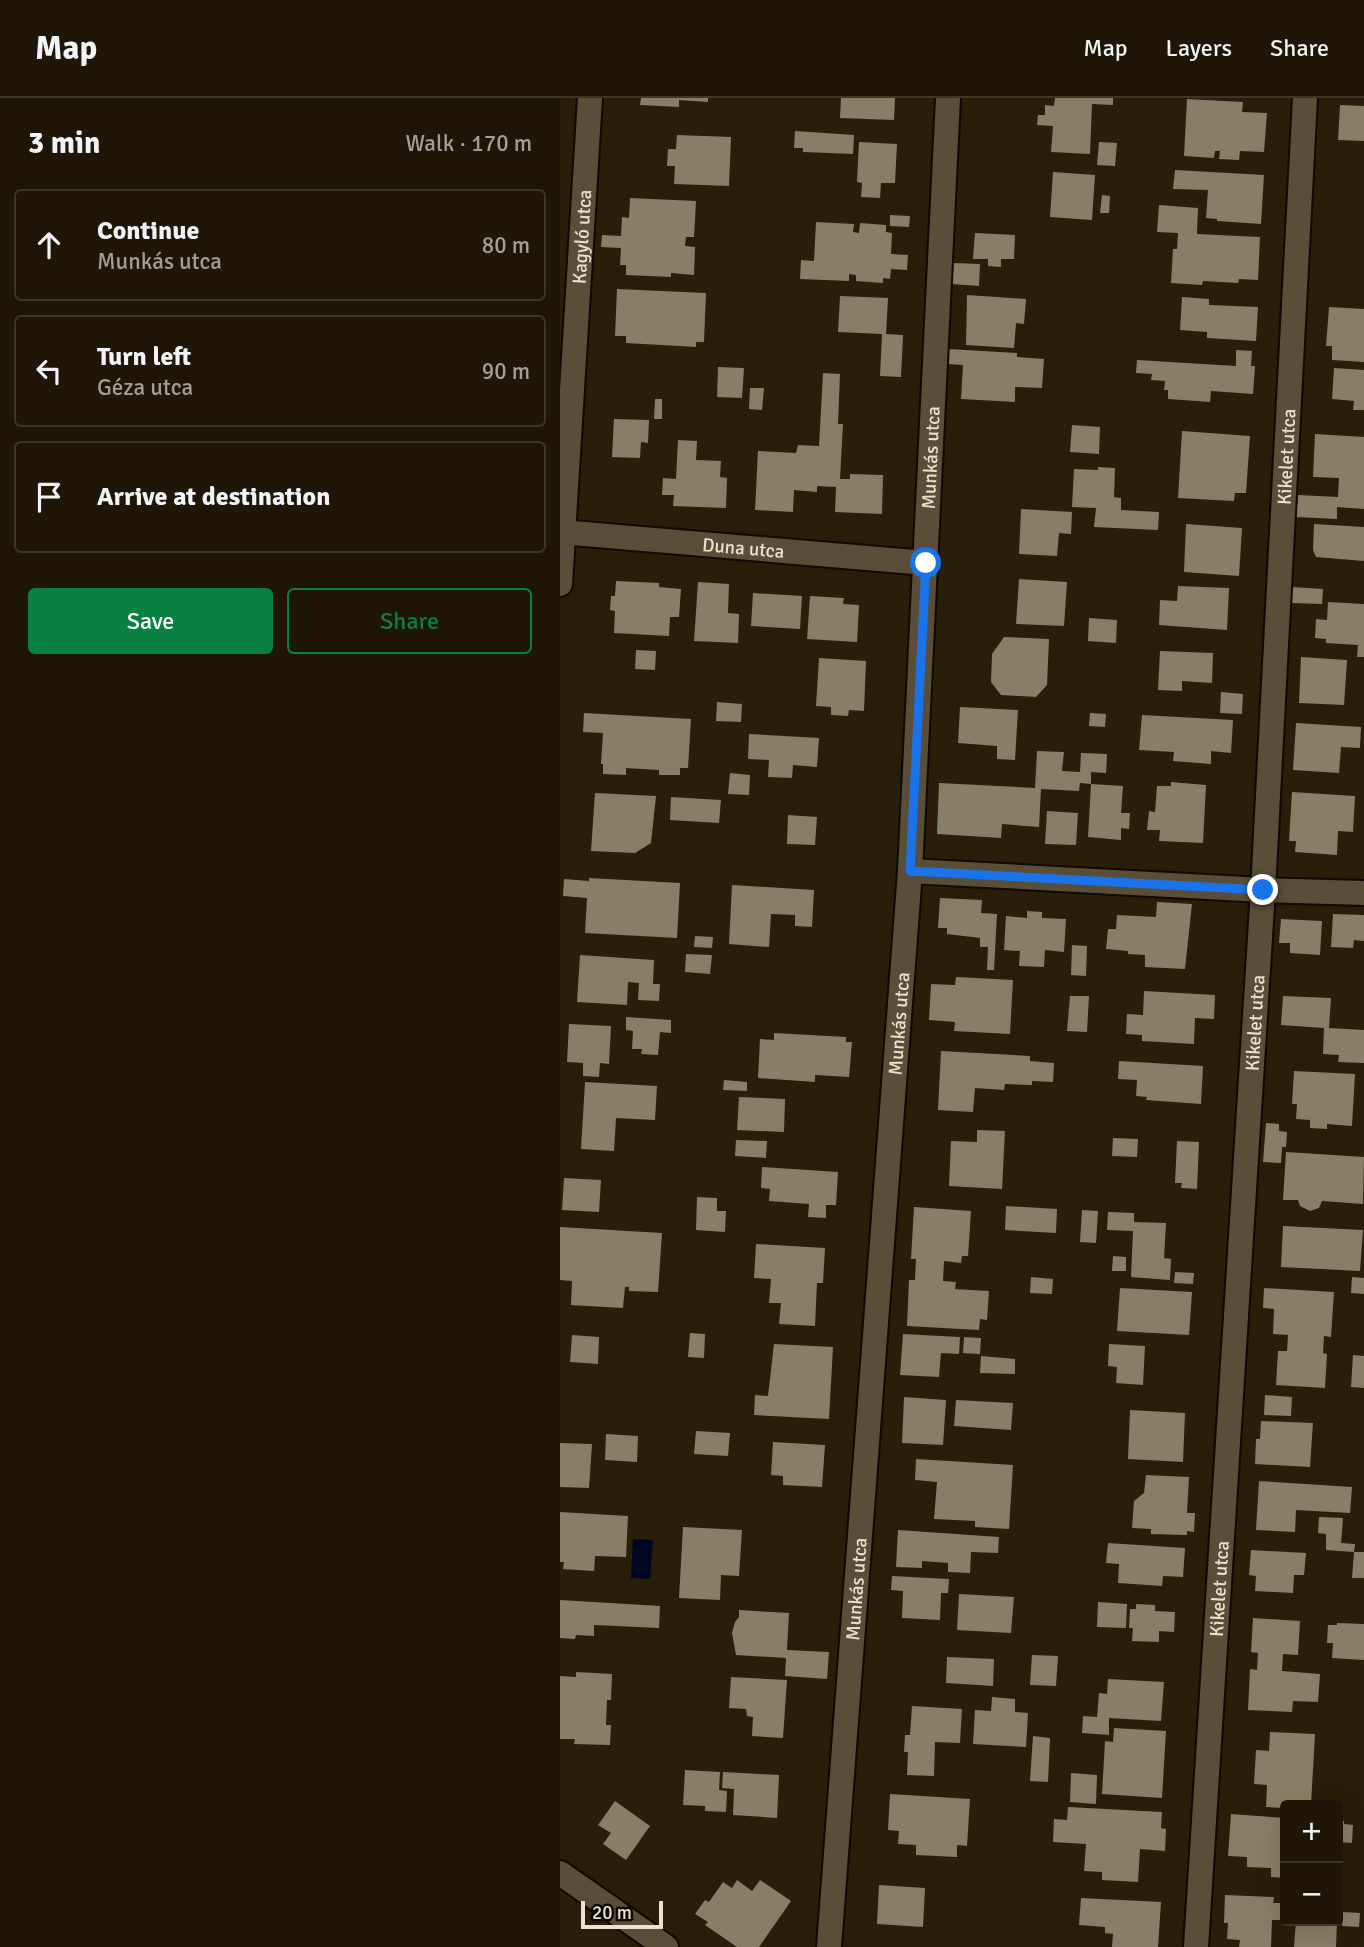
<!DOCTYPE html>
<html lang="en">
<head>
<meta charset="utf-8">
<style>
	:root { --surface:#1f1607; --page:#2c2315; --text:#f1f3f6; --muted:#a19f9b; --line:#3c3528; --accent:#0b8043 }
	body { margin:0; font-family:Signika,sans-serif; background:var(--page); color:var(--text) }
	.controls { position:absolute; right:21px; bottom:21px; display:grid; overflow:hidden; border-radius:7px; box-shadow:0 7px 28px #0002 }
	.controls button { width:63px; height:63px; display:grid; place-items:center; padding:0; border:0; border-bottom:2px solid var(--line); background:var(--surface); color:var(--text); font:35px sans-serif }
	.scale { position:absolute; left:21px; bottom:18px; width:82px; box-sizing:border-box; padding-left:7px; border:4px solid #e9e2d5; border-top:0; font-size:19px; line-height:24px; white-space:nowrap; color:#e9e2d5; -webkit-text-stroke:5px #0d0903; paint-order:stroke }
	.stop { position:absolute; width:21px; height:21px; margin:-16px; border:5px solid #1a73e8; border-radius:50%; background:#fff }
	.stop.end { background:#1a73e8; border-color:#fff; box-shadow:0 2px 7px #0008 }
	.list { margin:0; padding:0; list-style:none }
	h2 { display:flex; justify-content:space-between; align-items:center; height:91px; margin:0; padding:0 28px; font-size:30px }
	h2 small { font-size:23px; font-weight:400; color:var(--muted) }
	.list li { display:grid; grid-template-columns:46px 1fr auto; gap:21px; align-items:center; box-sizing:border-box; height:112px; margin:0 14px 14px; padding:0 14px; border:2px solid var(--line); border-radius:7px }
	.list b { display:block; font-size:26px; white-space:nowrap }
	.list p { margin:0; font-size:23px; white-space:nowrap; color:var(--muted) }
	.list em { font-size:23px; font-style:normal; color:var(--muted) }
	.actions { display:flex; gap:14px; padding:21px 28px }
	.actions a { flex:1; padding:16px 0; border:2px solid var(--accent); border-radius:7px; text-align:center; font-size:24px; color:var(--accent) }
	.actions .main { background:var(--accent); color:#fff }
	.icon { flex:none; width:38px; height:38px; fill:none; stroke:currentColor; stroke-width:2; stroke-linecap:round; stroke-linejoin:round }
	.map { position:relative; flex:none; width:804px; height:1849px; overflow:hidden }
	header { display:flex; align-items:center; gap:42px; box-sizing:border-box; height:98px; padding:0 35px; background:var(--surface); border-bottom:2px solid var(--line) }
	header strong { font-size:33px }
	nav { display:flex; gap:38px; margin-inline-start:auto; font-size:24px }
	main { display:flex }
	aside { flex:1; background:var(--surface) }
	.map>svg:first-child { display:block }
	.water { fill:#000723 }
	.building { fill:#8a7d66 }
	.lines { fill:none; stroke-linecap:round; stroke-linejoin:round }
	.minor-casing { stroke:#110800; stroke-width:28 }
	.minor { stroke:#5a4e38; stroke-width:24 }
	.route { stroke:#1a73e8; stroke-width:9 }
	.labels { text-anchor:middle; stroke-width:6; stroke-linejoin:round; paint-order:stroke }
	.street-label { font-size:19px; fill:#e9e2d5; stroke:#0d0903 }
</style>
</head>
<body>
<header>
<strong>Map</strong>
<nav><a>Map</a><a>Layers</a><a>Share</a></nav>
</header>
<main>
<aside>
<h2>3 min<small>Walk · 170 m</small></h2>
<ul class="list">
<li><svg class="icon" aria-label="ahead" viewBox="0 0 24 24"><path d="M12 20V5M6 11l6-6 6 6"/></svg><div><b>Continue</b><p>Munkás utca</p></div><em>80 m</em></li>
<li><svg class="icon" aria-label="left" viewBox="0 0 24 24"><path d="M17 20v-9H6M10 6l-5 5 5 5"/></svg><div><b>Turn left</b><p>Géza utca</p></div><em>90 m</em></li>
<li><svg class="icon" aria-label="arrive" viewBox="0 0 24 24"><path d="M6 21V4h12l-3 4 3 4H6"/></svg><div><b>Arrive at destination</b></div></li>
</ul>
<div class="actions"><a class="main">Save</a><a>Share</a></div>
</aside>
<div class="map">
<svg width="804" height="1849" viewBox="0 0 804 1849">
	<rect width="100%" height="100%" fill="#291e09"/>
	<path class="water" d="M73 1441 93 1442 90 1481 71 1480Z"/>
	<g class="building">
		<path d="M81 0H148V4L119 2V9L80 7Z"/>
		<path d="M281 0H335L334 22 280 20Z"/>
		<path d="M495 0H553V7L532 6 530 56 491 54 493 28 477 27 478 17H485V7L494 8Z"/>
		<path d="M627 1 683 4 682 14 707 15 704 54 680 53 679 62 659 61 660 53H655L654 60 624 58Z"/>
		<path d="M780 7 804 8V43L778 42Z"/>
		<path d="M235 33 294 37 293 56 243 54V50H234Z"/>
		<path d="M117 37 171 39 169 88 114 86 115 68H107L108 51H116Z"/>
		<path d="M299 44 337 46 335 85H321L320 100 301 99 302 85 297 84Z"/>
		<path d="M539 44 557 45 555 68 537 67Z"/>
		<path d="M615 72 704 77 701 126 657 123V121L646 120 648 92 613 91Z"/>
		<path d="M493 74 535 77 532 122 490 119Z"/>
		<path d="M542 97 550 98 549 115H540Z"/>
		<path d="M70 100 136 103 134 139H126L125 148 135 149 134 177 111 175V179L66 177V167H60L61 150 41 149 42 137 61 138 62 119 69 120Z"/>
		<path d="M599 107 638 110 637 136 700 139 698 182 679 181 678 185 643 183 642 187 611 185 613 151H617L618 135 597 134Z"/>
		<path d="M330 117 350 118 349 129 330 128Z"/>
		<path d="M256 124 294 126 293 134 299 135 300 125 326 127V134L332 135 331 156 348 157 347 172 331 171 330 181 323 180V185L296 183V177L289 176V183L240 181 241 162 254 163Z"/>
		<path d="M415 135 455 137 454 161H441V169L428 168V161H413Z"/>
		<path d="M393 165 420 166 419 188 392 186Z"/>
		<path d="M57 191 146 195 144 244H136V249L66 245V238H55Z"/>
		<path d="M407 197 466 201 464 226 456 225 454 250 406 247Z"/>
		<path d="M280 198 328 200 326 236 343 237 341 279 320 278 322 236 278 234Z"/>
		<path d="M622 199 649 201V207L698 209 696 243 647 240V234L620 232Z"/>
		<path d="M769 209 804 211V264L772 262V248H766Z"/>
		<path d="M388 251 457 255V259L484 261 482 290 455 289V304L401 301 403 267 387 266Z"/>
		<path d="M676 252 692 253 691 268H695L693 296 651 293 650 304 608 301V292H604L605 283 591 282 592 276 576 275 577 262 676 268Z"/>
		<path d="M158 269 184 270 182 300 157 299Z"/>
		<path d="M774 270 804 272V312H793L794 303 772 301Z"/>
		<path d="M263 275 280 276 278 326H283L280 381H290V376L323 377 322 416 275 414 276 389 257 388V394L234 392 233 414 195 412 198 353 236 355 238 347 259 348Z"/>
		<path d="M190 290H204L202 312 189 311Z"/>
		<path d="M95 301H102V321H94Z"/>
		<path d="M54 321 89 322 88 345 81 344 80 360 52 359Z"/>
		<path d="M512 327 540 329 539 356 510 354Z"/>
		<path d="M622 333 690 338 686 395H675L674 403 618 400Z"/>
		<path d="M755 336 804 339V411L777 409V421L736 419 738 397 778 399 779 380 753 379Z"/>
		<path d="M118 342 137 343 136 362 161 363 160 379 167 380 166 410 113 408 114 397H102L103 380 116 381Z"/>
		<path d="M538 369 555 370 554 399 561 400V412L599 414 598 432 534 429 536 410 512 409 514 371 538 372Z"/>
		<path d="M461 411 512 414 511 436 499 435 497 458 459 456Z"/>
		<path d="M626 426 682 430 679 478 624 474Z"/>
		<path d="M754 426 804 429V463L756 459 753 452Z"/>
		<path d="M459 481 507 484 504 528 456 526Z"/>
		<path d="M56 483 99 485V489L121 491 119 519H110L109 538 54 535 55 513 50 512 51 498H55Z"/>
		<path d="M138 484 169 486 168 515 179 516 178 545 134 543Z"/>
		<path d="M618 488 669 490 667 532 599 527 600 502 617 503Z"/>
		<path d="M732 489 763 491 762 506 731 505Z"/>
		<path d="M193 495 242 498 240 531 191 528Z"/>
		<path d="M250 498 284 500 283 506 299 507 297 544 247 541Z"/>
		<path d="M768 504 804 506V559H797L798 547 766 545V541L755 540 756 521 767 522Z"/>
		<path d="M529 520 557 522 556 545 528 543Z"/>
		<path d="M444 539 489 541 487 587 476 599 441 597 431 584 432 556Z"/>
		<path d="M76 552 96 553 95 572 75 571Z"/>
		<path d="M600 553 653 555 652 585 622 583V593L598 592Z"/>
		<path d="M741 559 787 562 784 607 739 605Z"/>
		<path d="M259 560 306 563 304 613 289 612 288 618 271 617V609L256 608Z"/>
		<path d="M661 594 683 596 682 616 660 615Z"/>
		<path d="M157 604 182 606 181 624 156 623Z"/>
		<path d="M400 609 458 612 455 662 437 661V648L398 645Z"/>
		<path d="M24 615 131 621 128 670H120V677H99V672L66 670V677L43 676V666H41L43 635 23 634Z"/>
		<path d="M530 615 546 616 545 629 529 628Z"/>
		<path d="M582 617 673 622 671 655 651 653V666L613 663 614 654 579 652Z"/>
		<path d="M736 625 801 629 800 650 781 649 779 675 733 672Z"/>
		<path d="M189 636 259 640 257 669 233 667 232 680 208 679 209 662 188 661Z"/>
		<path d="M477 653 504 654 502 673 520 674 521 655 547 656 546 675 531 674V686L520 685 519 693 481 691 479 729 442 726 441 740 377 736 379 685 475 690Z"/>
		<path d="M170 675 190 677 189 697 168 696Z"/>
		<path d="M611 684 646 687 643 745 599 743 600 732H587L589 713 595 714 597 688H611Z"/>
		<path d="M531 686 563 688 561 715H570L569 731 561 730V742L528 739Z"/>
		<path d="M732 694 795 698 793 734 778 733 777 757 735 754 736 743H729Z"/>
		<path d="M35 695 96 698 91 745 75 755 31 753Z"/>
		<path d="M111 699 161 702 159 725 110 722Z"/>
		<path d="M487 713 518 715 516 747 485 746Z"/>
		<path d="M228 717 257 719 255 747 227 746Z"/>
		<path d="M29 780 120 785 117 840 25 835 27 800 3 798 4 781 29 783Z"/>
		<path d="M172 787 254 792 252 829 235 828V817L211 816 209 849 169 846Z"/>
		<path d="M380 800 422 802 421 815 437 816 434 872H427L428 849H420V840L387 836V830H378Z"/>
		<path d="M597 804 632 806 625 871 585 869V857L568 856V853L546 851 548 831H556L557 817 596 819Z"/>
		<path d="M467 813 482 814V820L506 821 504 854 485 852 484 869 459 868 460 853 444 852 446 818 467 820Z"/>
		<path d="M773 816 804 817V843L794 842 793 850 771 849Z"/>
		<path d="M721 821 762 823 760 857 730 855V845H719Z"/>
		<path d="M135 838 153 839 152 850 134 849Z"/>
		<path d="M512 847 527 848 526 878 511 877Z"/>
		<path d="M126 856 152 857 150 876 125 874Z"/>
		<path d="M20 857 94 862 93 886H100L99 903 78 902 79 885 68 884 67 907 17 904Z"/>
		<path d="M396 879 453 882 450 936 394 933 395 924 369 922 371 886 395 887Z"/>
		<path d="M584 893 655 897 654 921 635 920 634 946 582 943V937L566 936 567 916 583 917Z"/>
		<path d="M510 898H529L527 934 507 933Z"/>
		<path d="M723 898 771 900 769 930 804 932V965L778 964 779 957 763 956 764 930 721 927Z"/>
		<path d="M66 919 111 922V935L100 934 98 957 81 956 82 951H72L73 933 66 932Z"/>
		<path d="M9 926 51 928 49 966 40 965 39 979 23 978V965L7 964Z"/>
		<path d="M214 935 286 939V944H292L289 979 255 977V984L198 980 200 941 214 942Z"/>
		<path d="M381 953 470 958V963L494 965 493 984 472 983V987L445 986 444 992 415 990 413 1014 378 1012Z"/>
		<path d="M559 963 643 968 641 1006 586 1002 587 999 576 998 577 982 558 981Z"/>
		<path d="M734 973 795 976 792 1028 767 1026V1031L750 1030V1022L736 1021 737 1006H732Z"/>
		<path d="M164 982 187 984V993L163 992Z"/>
		<path d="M25 984 97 988 95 1022 56 1020 54 1053 21 1051Z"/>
		<path d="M179 999 225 1001 224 1034 177 1032Z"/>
		<path d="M706 1025 719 1026V1033L727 1034 726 1049H722L721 1065 703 1064Z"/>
		<path d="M417 1032 445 1033 442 1091 389 1088 391 1043 417 1044Z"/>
		<path d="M553 1040 578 1041 577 1059 552 1058Z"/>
		<path d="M176 1042 207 1043 206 1060 175 1058Z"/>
		<path d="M617 1043 639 1044 637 1091 621 1090 622 1085H615Z"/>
		<path d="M726 1054 804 1059 803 1106 762 1103 759 1110 750 1113 740 1108 738 1102H723Z"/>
		<path d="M202 1069 278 1074 276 1107H266V1120L248 1119 249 1106 209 1103 210 1091 201 1090Z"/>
		<path d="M4 1080 41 1082 39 1114 2 1112Z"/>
		<path d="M137 1099 157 1100V1113H166L165 1134 136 1132Z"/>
		<path d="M446 1108 497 1111 496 1135 445 1132Z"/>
		<path d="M354 1109 411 1113 408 1158H402L401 1165 384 1163 383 1183 396 1184 395 1191 429 1193 427 1222 420 1221 419 1232 347 1228 349 1182H355L356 1161H351Z"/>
		<path d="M522 1112 538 1113 536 1145 520 1144Z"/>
		<path d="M548 1114 574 1115V1124L606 1125 604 1160 611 1161 610 1182 571 1179 573 1133 547 1132Z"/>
		<path d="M723 1128 803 1132 800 1173 721 1169Z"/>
		<path d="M0 1129 102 1135 98 1194 69 1193V1189H65L63 1210 11 1207 12 1183 0 1182Z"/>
		<path d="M196 1146 265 1150 263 1185H257L255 1228 219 1226 221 1205H209L211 1181 194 1180Z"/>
		<path d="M553 1158 566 1159V1173H552Z"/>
		<path d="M615 1174 634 1175 633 1186 614 1185Z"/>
		<path d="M471 1179 493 1181 492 1196 470 1195Z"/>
		<path d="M792 1179 804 1180V1196L791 1195Z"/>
		<path d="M560 1190 632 1194 629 1237 557 1233Z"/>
		<path d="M704 1190 774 1194 771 1239 764 1238 763 1255 767 1256 765 1290 716 1287 718 1253H727L728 1237 713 1236 714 1211 703 1210Z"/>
		<path d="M130 1235 145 1236 144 1260 128 1259Z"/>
		<path d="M343 1236 400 1239 399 1256 381 1255 379 1279 340 1277Z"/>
		<path d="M12 1237 39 1239 38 1266 10 1264Z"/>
		<path d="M404 1239 421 1240 420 1256 403 1255Z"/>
		<path d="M214 1246 273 1249 269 1321 194 1317 195 1297 208 1298Z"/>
		<path d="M549 1246 585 1248 583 1287 556 1285 557 1269 548 1268Z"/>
		<path d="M793 1257 804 1258V1290L791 1289Z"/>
		<path d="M421 1258 455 1261V1276L420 1275Z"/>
		<path d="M705 1297 732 1299 731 1318 704 1317Z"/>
		<path d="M344 1299 386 1302 383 1347 342 1345Z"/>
		<path d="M396 1302 453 1305 451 1332 394 1328Z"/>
		<path d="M570 1312 625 1315 623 1364 568 1361Z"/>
		<path d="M701 1323 753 1325 750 1369 695 1366 696 1341H700Z"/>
		<path d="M136 1333 170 1335 168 1358 134 1356Z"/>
		<path d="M46 1336 78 1338 77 1364 45 1362Z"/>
		<path d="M213 1344 265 1347 262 1389 223 1387V1378L211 1377Z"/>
		<path d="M0 1345 32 1346 29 1390 0 1389Z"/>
		<path d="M356 1361 453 1367 449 1431 415 1429V1423L374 1421 377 1384 355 1382Z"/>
		<path d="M586 1377 629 1379 627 1415H635L634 1434 627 1433V1437L591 1436V1431L572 1430 574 1403 584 1395Z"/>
		<path d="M699 1383 792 1389 790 1415 736 1412 735 1434 696 1432Z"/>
		<path d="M0 1414 68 1418 66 1459 35 1458 34 1473 3 1471 4 1464H0Z"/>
		<path d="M759 1419 783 1420 781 1445 795 1446 794 1454 766 1452V1436L758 1435Z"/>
		<path d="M123 1429 182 1432 179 1478 161 1477 160 1502 119 1500Z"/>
		<path d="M338 1432 439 1439 438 1455 411 1454 410 1475 388 1474V1465L362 1463V1470L336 1469Z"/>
		<path d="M548 1445 625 1450 623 1479 603 1478 602 1488 558 1485 559 1466 546 1465Z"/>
		<path d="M691 1452 746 1455 744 1477H734L733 1495 695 1493 696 1478 689 1477Z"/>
		<path d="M794 1454H804V1480H792Z"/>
		<path d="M332 1478 389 1481 388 1495H381L380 1522 342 1520 343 1493 331 1492Z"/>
		<path d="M399 1496 454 1499 451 1535 397 1532Z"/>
		<path d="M0 1502 100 1508 99 1530 34 1527V1538L16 1537 15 1541 0 1540Z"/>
		<path d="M538 1504 567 1506 566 1530 537 1529Z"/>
		<path d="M576 1506 595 1507V1513L615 1514 614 1534 599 1533V1544L572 1543 573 1530H569L570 1511H576Z"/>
		<path d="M179 1512 229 1515 227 1552 269 1554 267 1581 225 1578 226 1560 176 1557 172 1535 175 1524 179 1519Z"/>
		<path d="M693 1520 740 1523 738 1557 723 1556 722 1573 760 1576 758 1604 733 1603 732 1614 688 1612 690 1571 697 1572 698 1555 691 1554Z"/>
		<path d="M777 1525 804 1526V1562L772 1560 773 1545H767L768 1527H777Z"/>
		<path d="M472 1557 498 1558 496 1588 470 1587Z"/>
		<path d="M387 1559 434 1561 433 1588 386 1585Z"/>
		<path d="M16 1574 52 1576 51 1602H47L46 1627H51L50 1647 14 1646 15 1641H0V1578L16 1579Z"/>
		<path d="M171 1579 227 1582 223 1640 192 1638 193 1619 187 1618 186 1611 169 1610Z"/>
		<path d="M548 1581 604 1584 601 1623 549 1620V1637L522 1635 523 1618 537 1619 539 1595 547 1596Z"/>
		<path d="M432 1599 455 1601V1614L468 1615 466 1649 413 1646 415 1612 431 1613Z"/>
		<path d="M352 1608 402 1611 400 1645 375 1644 374 1678 347 1677 348 1654H344L345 1637H350Z"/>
		<path d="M554 1630 606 1633 602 1700 542 1696 545 1643 553 1644Z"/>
		<path d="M710 1634 755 1636 751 1707H725V1710L706 1709 707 1687 694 1686 696 1652 709 1653Z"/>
		<path d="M473 1638 490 1640 488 1684 470 1683Z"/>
		<path d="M125 1672 160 1674 159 1692 167 1693 166 1714 145 1713V1708L123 1707Z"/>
		<path d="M163 1674 219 1677 217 1720 173 1717 174 1691 162 1690Z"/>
		<path d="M511 1675 537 1677 536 1706 510 1704Z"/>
		<path d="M330 1696 410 1701 407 1748 397 1747V1759L356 1757V1747L338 1746 339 1733 328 1732Z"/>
		<path d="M55 1703 90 1728 66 1762 43 1746 51 1735 38 1727Z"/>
		<path d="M508 1709 602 1714 601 1730 606 1731 605 1753 580 1751 578 1784 542 1782V1774L524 1773 526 1746 493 1744 494 1721 507 1722Z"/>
		<path d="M671 1716 725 1720V1780L711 1779V1770L687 1769V1759L668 1758Z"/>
		<path d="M778 1722 784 1723V1726L793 1727 792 1745 778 1744Z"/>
		<path d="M177 1782 192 1793 200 1782 231 1803 199 1849H177L145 1827 148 1824 135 1816 145 1802 149 1804 163 1784 172 1790Z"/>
		<path d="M319 1787 365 1790 363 1829 317 1826Z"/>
		<path d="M665 1797 714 1799 713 1805H725V1822H712L711 1849H679L680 1842 667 1841 668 1825H664Z"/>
		<path d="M521 1800 601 1804 598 1849H552L553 1836 545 1835V1829L519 1827Z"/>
		<path d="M783 1814 800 1815 799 1829 782 1828Z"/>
		<path d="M736 1823H777L776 1849H734Z"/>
	</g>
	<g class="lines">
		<g class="minor-casing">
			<g id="minor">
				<path id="s1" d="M0 434 366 465"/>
				<path id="s2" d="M0 486 30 0"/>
				<path d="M350 773 703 792 804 795"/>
				<path d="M0 1775 106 1849"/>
				<path id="s3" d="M269 1849 350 773 388 0"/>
				<path id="s4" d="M636 1849 703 792 745 0"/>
			</g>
		</g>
		<use href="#minor" class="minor"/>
	</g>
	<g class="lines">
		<path class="route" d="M366 465 350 773 703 792"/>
	</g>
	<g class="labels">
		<g class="street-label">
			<text dy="7" stroke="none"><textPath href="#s2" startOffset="348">Kagyló utca</textPath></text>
			<text dy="7" stroke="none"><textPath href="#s3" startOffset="1493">Munkás utca</textPath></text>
			<text dy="7" stroke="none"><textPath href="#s4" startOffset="1493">Kikelet utca</textPath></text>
			<text dy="7" stroke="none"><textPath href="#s1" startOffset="184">Duna utca</textPath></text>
			<text dy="7" stroke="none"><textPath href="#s3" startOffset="926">Munkás utca</textPath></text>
			<text dy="7" stroke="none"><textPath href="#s4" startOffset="926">Kikelet utca</textPath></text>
			<text dy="7" stroke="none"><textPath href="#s3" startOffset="359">Munkás utca</textPath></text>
			<text dy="7" stroke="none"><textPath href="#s4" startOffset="359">Kikelet utca</textPath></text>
		</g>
	</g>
</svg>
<div class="controls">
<button>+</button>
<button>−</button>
</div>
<div class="scale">20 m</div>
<div class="stop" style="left:366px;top:465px"></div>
<div class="stop end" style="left:703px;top:792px"></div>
</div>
</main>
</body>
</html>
